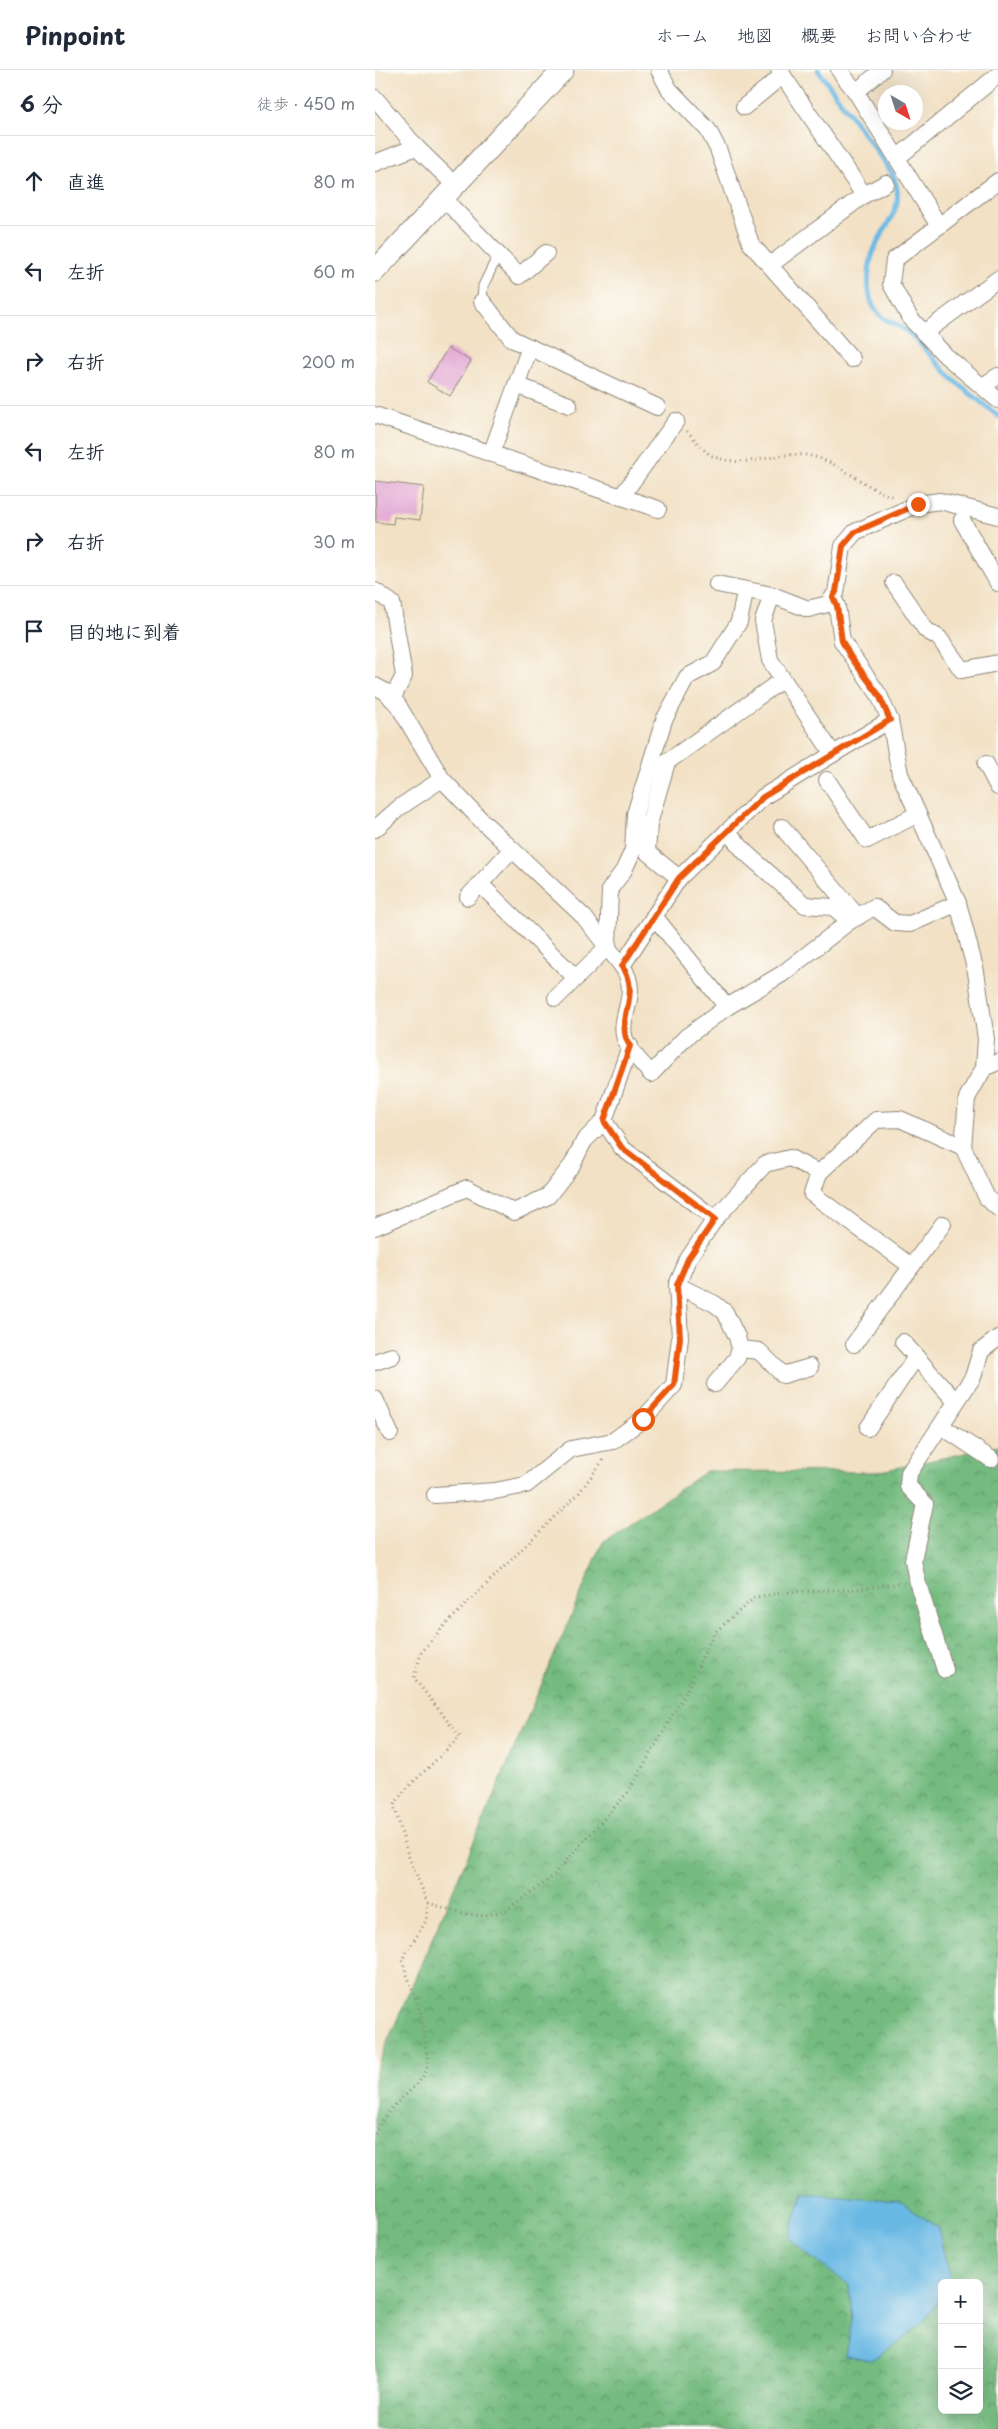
<!DOCTYPE html>
<html lang="ja">
<head>
<meta charset="utf-8">
<style>
	:root { --surface:#fff; --page:#f6f6f7; --text:#1f2937; --muted:#747a83; --line:#e0e1e3 }
	body { margin:0; font-family:"Playpen Sans","Klee One",sans-serif; background:var(--page); color:var(--text) }
	.controls { position:absolute; right:15px; bottom:15px; display:grid; overflow:hidden; border-radius:8px; box-shadow:0 5px 20px #0002 }
	.controls button { width:45px; height:45px; display:grid; place-items:center; padding:0; border:0; border-bottom:1px solid var(--line); background:var(--surface); color:var(--text); font:25px sans-serif }
	.compass { position:absolute; left:503px; top:15px; width:45px; height:45px; border-radius:50%; background:var(--surface); box-shadow:0 5px 20px #0002; rotate:141deg }
	.stop { position:absolute; width:15px; height:15px; margin:-11px; border:4px solid #ea580c; border-radius:50%; background:#fff }
	.stop.end { background:#ea580c; border-color:#fff; box-shadow:0 1px 5px #0008 }
	.list { margin:0; padding:0; list-style:none }
	h2 { display:flex; justify-content:space-between; align-items:center; height:65px; margin:0; padding:0 20px; font-size:21px }
	h2 small { font-size:16px; font-weight:400; color:var(--muted) }
	.list li { display:grid; grid-template-columns:32px 1fr auto; gap:15px; align-items:center; box-sizing:border-box; height:90px; padding:0 20px; border-top:1px solid var(--line) }
	.list b { display:block; font-size:19px; white-space:nowrap }
	.list em { font-size:16px; font-style:normal; color:var(--muted) }
	.icon { flex:none; width:28px; height:28px; fill:none; stroke:currentColor; stroke-width:2; stroke-linecap:round; stroke-linejoin:round }
	.map { position:relative; flex:none; width:623px; height:2359px; overflow:hidden }
	header { display:flex; align-items:center; gap:30px; box-sizing:border-box; height:70px; padding:0 25px; background:var(--surface); border-bottom:1px solid var(--line) }
	header strong { font-size:24px }
	nav { display:flex; gap:28px; margin-inline-start:auto; font-size:18px }
	main { display:flex }
	aside { flex:1; background:var(--surface) }
	.map>svg:first-child { display:block }
	.forest { fill:url(#forest-crowns); stroke:#507356; fill-rule:evenodd }
	.water { fill:#6ab9e4; stroke:#4a7288 }
	.lines { fill:none; stroke-linecap:round; stroke-linejoin:round }
	.stream { stroke:#6ab9e4; stroke-width:5 }
	.building { fill:#e3a9d4 }
	.service-casing { stroke:#8e8678; stroke-width:11 }
	.minor-casing { stroke:#8e8678; stroke-width:18 }
	.tertiary-casing { stroke:#8e8678; stroke-width:23 }
	.path { stroke:#8e8678; stroke-width:3; stroke-dasharray:1 4; stroke-linecap:butt }
	.service { stroke:#fff; stroke-width:9 }
	.minor { stroke:#fff; stroke-width:16 }
	.tertiary { stroke:#fff; stroke-width:21 }
	.route { stroke:#ea580c; stroke-width:6 }
</style>
</head>
<body>
<header>
<strong>Pinpoint</strong>
<nav><a>ホーム</a><a>地図</a><a>概要</a><a>お問い合わせ</a></nav>
</header>
<main>
<aside>
<h2>6 分<small>徒歩 · 450 m</small></h2>
<ul class="list">
<li><svg class="icon" aria-label="ahead" viewBox="0 0 24 24"><path d="M12 20V5M6 11l6-6 6 6"/></svg><div><b>直進</b></div><em>80 m</em></li>
<li><svg class="icon" aria-label="left" viewBox="0 0 24 24"><path d="M17 20v-9H6M10 6l-5 5 5 5"/></svg><div><b>左折</b></div><em>60 m</em></li>
<li><svg class="icon" aria-label="right" viewBox="0 0 24 24"><path d="M7 20v-9h11M14 6l5 5-5 5"/></svg><div><b>右折</b></div><em>200 m</em></li>
<li><svg class="icon" aria-label="left" viewBox="0 0 24 24"><path d="M17 20v-9H6M10 6l-5 5 5 5"/></svg><div><b>左折</b></div><em>80 m</em></li>
<li><svg class="icon" aria-label="right" viewBox="0 0 24 24"><path d="M7 20v-9h11M14 6l5 5-5 5"/></svg><div><b>右折</b></div><em>30 m</em></li>
<li><svg class="icon" aria-label="arrive" viewBox="0 0 24 24"><path d="M6 21V4h12l-3 4 3 4H6"/></svg><div><b>目的地に到着</b></div></li>
</ul>
</aside>
<div class="map">
<svg width="623" height="2359" viewBox="0 0 623 2359">
	<defs>
		<pattern id="forest-crowns" width="20" height="18" patternUnits="userSpaceOnUse" patternTransform="scale(1.25)"><rect width="20" height="18" fill="#74bb80"/><path d="M2 6a3 3 0 1 1 6 0M12 15a3 3 0 1 1 6 0" fill="none" stroke="#5f9869"/></pattern>
	</defs>
	<rect width="100%" height="100%" fill="#fdfcf7"/>
	<filter id="ink" filterUnits="userSpaceOnUse"><feTurbulence type="fractalNoise" baseFrequency=".02" numOctaves="2"/><feDisplacementMap in="SourceGraphic" scale="10" xChannelSelector="R" yChannelSelector="G"/><feConvolveMatrix kernelMatrix="1 2 1 2 8 2 1 2 1" color-interpolation-filters="sRGB"/></filter>
	<filter id="wash" filterUnits="userSpaceOnUse"><feTurbulence type="fractalNoise" baseFrequency=".0096" numOctaves="4" result="noise"/><feDisplacementMap in="SourceGraphic" scale="20" xChannelSelector="R" yChannelSelector="G"/><feGaussianBlur stdDeviation="1.12" result="paint"/><feColorMatrix in="noise" values="0 0 0 0 0 0 0 0 0 0 0 0 0 0 0 0 0 1.4 0 .05"/><feComposite in="paint" operator="in"/></filter>
	<g filter="url(#wash)">
		<rect width="100%" height="100%" fill="#f2e1c5"/>
		<path class="forest" d="M623 1376V2359H0V2001L228 1472 331 1401 502 1402ZM567 2213H604V2340H567Z"/>
		<path class="water" d="M428 2123 525 2131 563 2158 576 2213H567C567 2248 521 2273 495 2290L470 2285 477 2250 474 2215 438 2189 414 2167Z"/>
		<g class="lines">
			<path class="stream" d="M443 0 517 103C531 135 516 146 502 173 494 189 490 216 497 233 506 254 519 250 534 263 548 276 560 291 573 304 588 319 607 332 623 346"/>
		</g>
		<g id="blocks">
			<g class="building">
				<path d="M73 278 96 291 75 326 52 312Z"/>
				<path d="M0 411 49 417 45 450 19 447 18 454 1 452Z"/>
			</g>
		</g>
	</g>
	<g filter="url(#ink)">
		<use href="#blocks" fill-opacity="0" stroke="#8e8678" stroke-width="1"/>
		<g class="lines">
			<g class="service-casing">
				<path id="service" d="M107 231 108 216 124 183"/>
			</g>
			<g class="minor-casing">
				<g id="minor">
					<path d="M284 0 294 19 333 60 343 79 376 174 477 289"/>
					<path d="M404 0 489 125"/>
					<path d="M464 0 481 22 564 156"/>
					<path d="M481 22 507 0"/>
					<path d="M0 28 41 77 81 116"/>
					<path d="M369 37 408 5"/>
					<path d="M522 88 623 5"/>
					<path d="M0 93 41 77"/>
					<path d="M623 111 519 190 516 214 535 248 571 286 623 330"/>
					<path d="M69 129 144 206 171 183"/>
					<path d="M395 195 489 125 511 113"/>
					<path d="M107 231 137 269 282 337"/>
					<path d="M549 263 623 209"/>
					<path d="M141 315 194 335"/>
					<path d="M608 316 623 306"/>
					<path d="M0 345 283 439"/>
					<path d="M116 384 155 277"/>
					<path d="M246 427 301 351"/>
					<path d="M623 446 565 431 543 434 480 462 468 476 461 523 453 534 433 539 397 525 388 551 395 590 458 684 515 650 525 704 583 833 601 902 611 969 609 998 623 992"/>
					<path d="M587 450 623 513"/>
					<path d="M519 513 551 560 564 568 587 600 623 593"/>
					<path d="M342 514 397 525"/>
					<path d="M0 521 17 533 29 606 17 629"/>
					<path d="M458 527 462 536 467 571 504 625 515 650"/>
					<path d="M407 610 292 692 274 754 272 782 304 808 388 727 458 684"/>
					<path d="M0 616 11 622 23 635 67 709 106 750 209 847 247 896C267 925 242 945 250 969 254 981 268 994 276 1004L311 967 352 937 407 904 475 851 499 837 520 853 535 854 583 833"/>
					<path d="M611 694 623 717"/>
					<path d="M452 710 492 770 543 744"/>
					<path d="M407 757 483 847"/>
					<path d="M0 759 25 737 67 709"/>
					<path d="M352 761 371 783 430 835 458 837 475 851"/>
					<path d="M105 814 201 908"/>
					<path d="M93 827 137 779"/>
					<path d="M279 846 352 937"/>
					<path d="M247 896 304 808"/>
					<path d="M181 928 233 876 235 819 249 800 258 780 260 744 289 650 312 607 338 593 364 552 370 522"/>
					<path d="M255 976 229 1051 247 1078 340 1149"/>
					<path d="M588 1077 612 1128 623 1138"/>
					<path d="M444 1103 437 1124 536 1196"/>
					<path d="M0 1157 92 1118 139 1142 173 1126 197 1095 209 1071 229 1051"/>
					<path d="M302 1215 340 1234 350 1242 362 1267 365 1279 362 1288 340 1314"/>
					<path d="M528 1272 581 1332"/>
					<path d="M479 1274 568 1154"/>
					<path d="M365 1279 384 1281 408 1305 435 1297"/>
					<path d="M0 1292 17 1286"/>
					<path d="M0 1329 15 1363"/>
					<path d="M566 1356 616 1389"/>
					<path d="M493 1358 541 1287"/>
					<path d="M60 1425 120 1421 151 1415 196 1379 238 1371 268 1349 299 1315 305 1268 302 1215 313 1189 340 1149 390 1094 415 1088 444 1103 501 1050 525 1049 588 1077 592 1028 609 998"/>
					<path d="M570 1600 542 1511 538 1490 550 1434 533 1416 534 1403 598 1307 606 1281 623 1268"/>
				</g>
			</g>
			<g class="tertiary-casing">
				<path id="tertiary" d="M0 201 188 0"/>
			</g>
			<g class="path">
				<path d="M312 361C320 369 330 384 340 387 376 401 406 377 440 387 468 395 490 418 519 427"/>
				<path d="M53 1833 92 1844 106 1846 130 1841 175 1809 253 1722 309 1626 339 1563 380 1527 414 1522 483 1519 527 1513"/>
				<path d="M0 2064C5 2053 12 2043 20 2035 32 2022 51 2011 53 1993L46 1945 27 1890 51 1851 53 1833 33 1785 19 1735 29 1721 85 1667 39 1608 46 1583 67 1558 204 1423 229 1389"/>
			</g>
			<use href="#service" class="service"/>
			<use href="#minor" class="minor"/>
			<use href="#tertiary" class="tertiary"/>
		</g>
	</g>
	<g class="lines" filter="url(#ink)">
		<path class="route" d="M268 1349 299 1315 305 1268 302 1215 313 1189 340 1149 247 1078 229 1051 255 976C238 951 268 925 247 896L304 808 388 727 515 650 504 625 475 586 467 571 462 536 458 527 461 522 468 476 480 462 543 434"/>
	</g>
</svg>
<div class="controls">
<button>+</button>
<button>−</button>
<button><svg class="icon" aria-label="layers" viewBox="0 0 24 24"><path d="M12 4l9 5-9 5-9-5zM3 14l9 5 9-5"/></svg></button>
</div>
<svg class="compass" viewBox="-18 -18 36 36"><path d="M0-13l5 13h-10z" fill="#e53935"/><path d="M0 13l5-13h-10z" fill="#747a83"/></svg>
<div class="stop" style="left:268px;top:1349px"></div>
<div class="stop end" style="left:543px;top:434px"></div>
</div>
</main>
</body>
</html>
